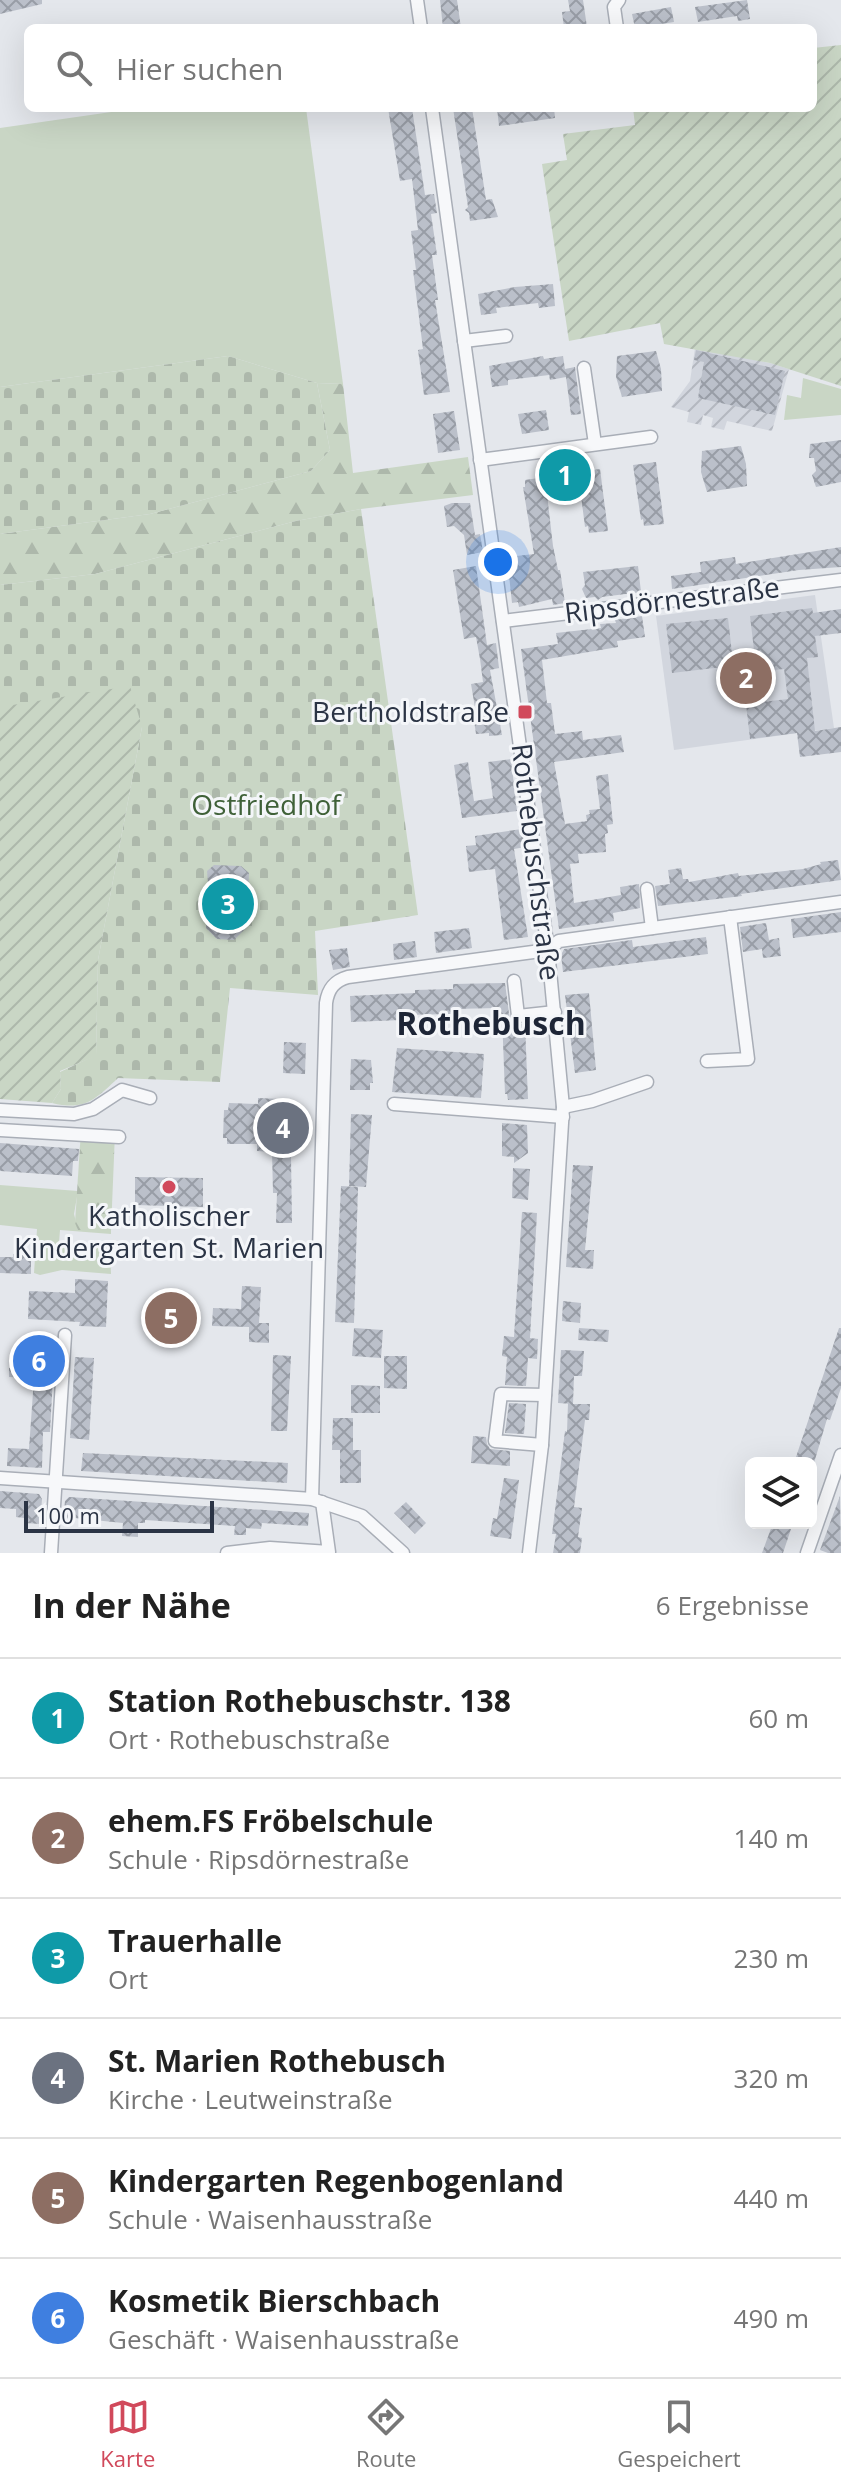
<!DOCTYPE html>
<html lang="de">
<head>
<meta charset="utf-8">
<style>
	:root { --surface:#fff; --page:#f2f2f2; --text:#222; --muted:#767676; --line:#e0e0e0; --accent:#d1495b }
	body { margin:0; font-family:"Open Sans",sans-serif; background:var(--page); color:var(--text) }
	.controls { position:absolute; right:24px; bottom:24px; display:grid; overflow:hidden; border-radius:12px; box-shadow:0 8px 32px #0002 }
	.controls button { width:72px; height:72px; display:grid; place-items:center; padding:0; border:0; border-bottom:2px solid var(--line); background:var(--surface); color:var(--text); font:40px sans-serif }
	.scale { position:absolute; left:24px; bottom:20px; width:190px; box-sizing:border-box; padding-left:8px; border:4px solid #2b3445; border-top:0; font-size:22px; line-height:28px; white-space:nowrap; color:#2b3445; -webkit-text-stroke:6px #f4f6f9; paint-order:stroke }
	.you { position:absolute; left:498px; top:562px; width:28px; height:28px; margin:-20px; border:6px solid #fff; border-radius:50%; background:#1a73e8; box-shadow:0 0 0 12px #1a73e833 }
	.badge { display:grid; place-items:center; width:52px; height:52px; border-radius:50%; background:var(--accent); color:#fff; font-size:26px; font-weight:700 }
	.pin { position:absolute; translate:-50% -50%; border:4px solid #fff; box-shadow:0 2px 8px #0006 }
	.list { margin:0; padding:0; list-style:none }
	h2 { display:flex; justify-content:space-between; align-items:center; height:104px; margin:0; padding:0 32px; font-size:34px }
	h2 small { font-size:26px; font-weight:400; color:var(--muted) }
	.list li { display:grid; grid-template-columns:52px 1fr auto; gap:24px; align-items:center; box-sizing:border-box; height:120px; padding:0 32px; border-top:2px solid var(--line) }
	.list b { display:block; font-size:30px; white-space:nowrap }
	.list p { margin:0; font-size:26px; white-space:nowrap; color:var(--muted) }
	.list em { font-size:26px; font-style:normal; color:var(--muted) }
	.icon { flex:none; width:44px; height:44px; fill:none; stroke:currentColor; stroke-width:2; stroke-linecap:round; stroke-linejoin:round }
	.map { position:relative; flex:none; width:841px; height:1553px; overflow:hidden }
	.search { position:absolute; background:var(--surface); box-shadow:0 8px 32px #0002; left:24px; right:24px; top:24px; height:88px; display:flex; align-items:center; gap:20px; box-sizing:border-box; padding:0 28px; border-radius:12px; color:var(--muted); font-size:30px }
	.sheet { height:824px; background:var(--surface) }
	nav { display:flex; justify-content:space-around; align-items:center; box-sizing:border-box; height:112px; border-top:2px solid var(--line); background:var(--surface); font-size:22px; color:var(--muted) }
	nav a { display:grid; justify-items:center; gap:4px }
	nav .on { color:var(--accent) }
	.map>svg:first-child { display:block }
	.built { fill:#d2d6de }
	.industrial { fill:url(#industrial-furrows) }
	.green { fill:#c9d6c5 }
	.forest { fill:url(#forest-firs) }
	.cemetery { fill:url(#cemetery-stones) }
	.garden { fill:url(#garden-furrows) }
	.building { fill:url(#building-cross-hatch) }
	.lines { fill:none; stroke-linecap:round; stroke-linejoin:round }
	.minor-casing { stroke:#a9aeb7; stroke-width:15 }
	.minor { stroke:#f7f8fa; stroke-width:12 }
	.poi-dot { fill:#d1495b; stroke:#f4f6f9; stroke-width:3 }
	.labels { text-anchor:middle; stroke-width:6; stroke-linejoin:round; paint-order:stroke }
	.street-label { font-size:28px; fill:#2b3445; stroke:#f4f6f9 }
	.poi-label { font-size:28px; fill:#2b3445; stroke:#f4f6f9; text-anchor:end }
	.park-label { font-size:28px; fill:#3f6138; stroke:#f4f6f9 }
	.quarter-label { font-size:32px; font-weight:bold; fill:#1d2536; stroke:#f4f6f9 }
</style>
</head>
<body>
<div class="map">
<svg width="841" height="1553" viewBox="0 0 841 1553">
	<defs>
		<pattern id="industrial-furrows" width="10" height="10" patternUnits="userSpaceOnUse" patternTransform="scale(2)"><rect width="10" height="10" fill="#d2d6de"/><path d="M-1 1l2-2M0 10L10 0M9 11l2-2" fill="none" stroke="#b4b8c0"/></pattern>
		<pattern id="forest-firs" width="22" height="20" patternUnits="userSpaceOnUse" patternTransform="scale(2)"><rect width="22" height="20" fill="#c9d6c5"/><path d="M5 1l3.5 6h-7zM16 11l3.5 6h-7z" fill="#adb8ab"/></pattern>
		<pattern id="cemetery-stones" width="16" height="16" patternUnits="userSpaceOnUse" patternTransform="scale(2)"><rect width="16" height="16" fill="#c9d6c5"/><path d="M2 7V4a2 2 0 0 1 4 0v3zM10 15v-3a2 2 0 0 1 4 0v3z" fill="#adb8ab"/></pattern>
		<pattern id="garden-furrows" width="10" height="10" patternUnits="userSpaceOnUse" patternTransform="scale(2)"><rect width="10" height="10" fill="#c9d6c5"/><path d="M-1 1l2-2M0 10L10 0M9 11l2-2" fill="none" stroke="#adb8ab"/></pattern>
		<pattern id="building-cross-hatch" width="8" height="8" patternUnits="userSpaceOnUse" patternTransform="scale(2)"><rect width="8" height="8" fill="#bbc0ca"/><path d="M0 0l8 8M0 8l8-8" fill="none" stroke="#989da6"/></pattern>
	</defs>
	<rect width="100%" height="100%" fill="#e4e7ec"/>
	<path class="built" d="M815 595 834 728 674 750 656 616Z"/>
	<path class="industrial" d="M695 348 770 363 789 369 772 431 727 421 724 430 711 427 713 418 703 415 701 425 687 422 689 412 671 407 690 381Z"/>
	<g class="green">
		<path d="M139 108H306L343 384 317 383 228 356 0 387V128Z"/>
		<path d="M803 378 841 389V415L784 420 787 395 801 398Z"/>
		<path d="M0 1185 78 1191 74 1214 78 1230H111V1234L60 1230 59 1243 110 1245 111 1274 62 1270 40 1275 34 1273 37 1229 0 1225Z"/>
	</g>
	<g class="forest">
		<path d="M317 383 343 384 353 473 468 457 473 495 361 509 296 521 95 574 0 585V534L150 514 311 471 330 450Z"/>
		<path d="M81 1130 115 1133 111 1230H78L75 1223Z"/>
	</g>
	<g class="cemetery">
		<path d="M228 356 317 383 330 450 311 471 150 514 0 534V387Z"/>
		<path d="M361 509 418 915 315 931 318 995 230 988 220 1082 118 1078C95 1100 84 1111 52 1103L61 1089 60 1072 96 1055 98 960 142 727 0 707V585L95 574 296 521Z"/>
	</g>
	<g class="garden">
		<path d="M841 45V386L770 363 664 344 660 323 569 341 542 164 567 160 563 134 635 125 633 108H813V48Z"/>
		<path d="M130 686 142 727 98 960 96 1056 60 1071 61 1089 52 1103 0 1099V707Z"/>
	</g>
	<g class="building">
		<path d="M0 0H42V4L0 14Z"/>
		<path d="M440 0H457L461 28H443Z"/>
		<path d="M568 0H583L587 27 564 28 562 12 570 11Z"/>
		<path d="M747 0 750 19 738 21 737 16 698 22 695 7Z"/>
		<path d="M671 7 674 22 635 28 632 14Z"/>
		<path d="M388 108H412L425 195 434 194 437 213 431 214 437 255H432L438 300H435L450 392 424 395 418 350 423 349 413 270H416L411 231 418 230 412 179 400 181Z"/>
		<path d="M453 108H472L486 200 492 199 498 217 470 221 469 213 465 210 468 207Z"/>
		<path d="M497 108H554L555 118 499 126Z"/>
		<path d="M553 284 555 306 539 308 538 303 496 308 497 313 481 315 478 294 515 287Z"/>
		<path d="M696 350 785 371 775 415 698 398 704 362 694 360Z"/>
		<path d="M656 351 661 369 662 391 622 397 616 377 617 356Z"/>
		<path d="M543 356 544 359 563 356 566 376 565 369 575 367 581 414 571 415 566 377 550 380 549 375 508 380V385L492 387 489 366Z"/>
		<path d="M546 410 549 430 522 434 518 414Z"/>
		<path d="M454 411 460 450 438 453 433 414Z"/>
		<path d="M841 440V482L816 487 812 475 816 471 814 458H809L810 444Z"/>
		<path d="M741 446 746 464 747 486 707 492 701 472 702 451Z"/>
		<path d="M656 462 664 524 644 526 643 519 641 520 633 465Z"/>
		<path d="M600 469 608 531 589 533 588 526 585 527 578 472Z"/>
		<path d="M545 477 553 546 558 570H560L565 603 553 605 552 599 519 607 518 602 512 603 507 557 534 554 523 487H525V480Z"/>
		<path d="M452 503H470L475 535 480 534 483 552 467 555 464 535 454 526 447 527 444 506Z"/>
		<path d="M841 547V567L799 570 672 589 671 576 701 572 700 562 735 557 736 564Z"/>
		<path d="M476 566 487 645 496 643 499 668 490 670 502 735 489 736V733L476 734 474 720H477L471 684 483 682 480 659 476 637 464 639 453 570Z"/>
		<path d="M638 566 641 592 602 597 598 600 595 597 586 598 582 589 585 585 583 572Z"/>
		<path d="M812 608 813 613 841 609V633L815 636 818 657 807 658 815 731 841 727V752L800 757 797 733 750 739 746 704 788 699 784 669 724 675 723 667 672 673 666 624 728 618 732 653 754 650 750 616Z"/>
		<path d="M642 616 645 637 617 641 618 647 542 660 547 703H551L555 734 582 731 583 740 621 735 624 752 554 762 565 824 587 821 586 815 590 814 589 810 600 809 596 776 608 774 613 824 607 825 608 833 605 834 606 852 578 854 579 863 570 864 574 903 621 895 620 887 639 884 640 908 613 913 614 921 559 929 521 649 558 644 556 633 601 628 600 624 616 623 615 620Z"/>
		<path d="M511 759 517 811 462 818 454 765 468 762 474 801 493 798 488 762Z"/>
		<path d="M522 829 525 847 514 849 528 937 504 940 495 869 469 872 466 846 476 845 475 836Z"/>
		<path d="M838 860 841 880 741 894 742 896 658 906 655 886 670 884 668 870 681 868 683 879H688L689 882 738 873 739 876 803 869 821 864 820 862Z"/>
		<path d="M214 865 241 866 249 873 248 897 243 900 250 909 246 913V928L234 940 217 939 206 928 207 910 210 907 207 871Z"/>
		<path d="M841 912V932L793 938 791 919Z"/>
		<path d="M766 923 769 940 779 938 781 956 763 958 762 949 743 952 740 927Z"/>
		<path d="M469 928 472 948 436 953 434 932Z"/>
		<path d="M706 937 708 954 563 972 561 955 564 949 632 940 633 947Z"/>
		<path d="M415 941 417 957 394 960 393 944Z"/>
		<path d="M347 948 350 967 333 970 329 950Z"/>
		<path d="M505 983 510 1021 515 1024H525L528 1099 508 1100 507 1094H505L502 1015 498 1016V1008L453 1009V1014L403 1015V1020L351 1022 350 996 415 993V990L453 989V984Z"/>
		<path d="M589 993 596 1070 575 1073 565 995Z"/>
		<path d="M284 1042 306 1043 305 1074 283 1073Z"/>
		<path d="M397 1048 484 1054 481 1098 392 1092Z"/>
		<path d="M351 1059 371 1060 373 1083H370V1090H350Z"/>
		<path d="M258 1098 280 1099 281 1111 293 1112V1116L299 1117 301 1124V1132L298 1136H293L291 1157 292 1223H276L277 1193H273L272 1152 257 1151V1144H227V1138H223L224 1110H228L229 1103 258 1104Z"/>
		<path d="M351 1114 372 1115 366 1187 349 1186Z"/>
		<path d="M502 1123 527 1125 528 1153 514 1163V1157L502 1156Z"/>
		<path d="M0 1143 79 1149 78 1161H73L72 1176 0 1171Z"/>
		<path d="M573 1165 593 1166 585 1250H594L593 1269 566 1267Z"/>
		<path d="M513 1168 530 1169 528 1200 512 1198Z"/>
		<path d="M135 1177 203 1178V1207L135 1205Z"/>
		<path d="M341 1186 358 1187 354 1323 335 1322Z"/>
		<path d="M522 1212 537 1213 530 1338 538 1339 537 1359 528 1358 526 1386 505 1385 507 1357 502 1356 504 1336 514 1337Z"/>
		<path d="M13 1254H31V1274L0 1273V1257H13Z"/>
		<path d="M75 1279 108 1281 106 1327 79 1326 80 1322 28 1319 29 1291 75 1293Z"/>
		<path d="M242 1286 261 1287 259 1323H269V1343L249 1342V1327L212 1326 213 1308 241 1309Z"/>
		<path d="M165 1299 190 1300 189 1333 183 1332V1338L152 1335 153 1302 165 1303Z"/>
		<path d="M563 1301 581 1303 580 1323 562 1321Z"/>
		<path d="M354 1328 383 1330 381 1358 352 1356Z"/>
		<path d="M579 1328 609 1330 608 1342 578 1340Z"/>
		<path d="M839 1328H841V1388L830 1420 827 1419 814 1463H794Z"/>
		<path d="M561 1350 584 1351 582 1376H574L573 1404H590L589 1420H585L574 1507 582 1508 578 1537 582 1538 580 1553H553L556 1534H552L565 1431 567 1432 568 1403 573 1404 558 1403Z"/>
		<path d="M273 1355 291 1356 287 1431H271Z"/>
		<path d="M384 1356H407V1389L384 1388Z"/>
		<path d="M32 1357 54 1358 50 1432H43L42 1468 7 1466 8 1448 29 1449 34 1378 9 1377V1368L31 1369Z"/>
		<path d="M75 1357 94 1358 89 1440 70 1438Z"/>
		<path d="M351 1385 380 1386V1413H351Z"/>
		<path d="M509 1403 526 1404 524 1434 505 1433Z"/>
		<path d="M333 1418H353V1450H361V1483H340V1450H332Z"/>
		<path d="M473 1436 486 1437 487 1444 490 1449 510 1451V1466L471 1463Z"/>
		<path d="M83 1453 288 1463 287 1483 81 1471Z"/>
		<path d="M504 1478 519 1480 511 1539 490 1536 493 1518 497 1519Z"/>
		<path d="M0 1491 39 1494 42 1499 40 1524 24 1523V1518L16 1517V1509L0 1508Z"/>
		<path d="M840 1496 841 1553H828L820 1550Z"/>
		<path d="M69 1497 309 1513 308 1526 262 1523 261 1529 246 1528V1535H234L235 1526 145 1520V1523H138V1537L122 1536 123 1523 74 1518V1522L63 1521 65 1501Z"/>
		<path d="M406 1502 426 1523 415 1534 394 1513Z"/>
		<path d="M773 1523H793L783 1553H762Z"/>
	</g>
	<g class="lines">
		<g class="minor-casing">
			<g id="minor">
				<path d="M417 0 421 28"/>
				<path d="M617 28 614 7 619 0"/>
				<path d="M432 108 548 950 563 1107 542 1445 529 1553"/>
				<path d="M464 341 506 336"/>
				<path d="M584 368 595 444"/>
				<path d="M480 460 651 437"/>
				<path d="M503 621 841 580"/>
				<path d="M647 889 652 928"/>
				<path d="M514 981 518 1016 555 1012"/>
				<path d="M707 1061 748 1059 730 917"/>
				<path d="M394 1104 563 1117"/>
				<path d="M563 1107 592 1101 647 1082"/>
				<path d="M0 1110 74 1114 93 1109 122 1090 150 1098"/>
				<path d="M0 1130 119 1137"/>
				<path d="M542 1445 495 1441 501 1394 545 1395"/>
				<path d="M0 1478 312 1499 362 1516 403 1553"/>
				<path d="M312 1499 326 1003C328 989 334 981 348 977L548 950 559 941 841 902"/>
				<path d="M51 1553 65 1335"/>
				<path d="M227 1553 270 1548 329 1552 322 1502"/>
				<path d="M807 1553 841 1455"/>
			</g>
		</g>
		<use href="#minor" class="minor"/>
	</g>
	<g class="poi-dot">
		<rect x="517" y="704" width="16" height="16" rx="4"/>
		<circle cx="169" cy="1187" r="8"/>
	</g>
	<g class="labels">
		<g class="street-label">
			<text transform="translate(672 600) rotate(-7)" y="10">Ripsdörnestraße</text>
			<text transform="translate(536 862) rotate(83)" y="10">Rothebuschstraße</text>
		</g>
		<g class="poi-label">
			<text x="509" y="722">Bertholdstraße</text>
			<text x="169" y="1226" text-anchor="middle">Katholischer<tspan x="169" dy="32">Kindergarten St. Marien</tspan></text>
		</g>
		<g class="park-label">
			<text x="266" y="815">Ostfriedhof</text>
		</g>
		<g class="quarter-label">
			<text x="491" y="1035">Rothebusch</text>
		</g>
	</g>
</svg>
<div class="controls">
<button><svg class="icon" aria-label="layers" viewBox="0 0 24 24"><path d="M12 4l9 5-9 5-9-5zM3 14l9 5 9-5"/></svg></button>
</div>
<div class="scale">100 m</div>
<div class="you"></div>
<div class="pin badge" style="left:565px;top:475px;background:#0f9aa8">1</div>
<div class="pin badge" style="left:746px;top:678px;background:#8d6e63">2</div>
<div class="pin badge" style="left:228px;top:904px;background:#0f9aa8">3</div>
<div class="pin badge" style="left:283px;top:1128px;background:#6b7280">4</div>
<div class="pin badge" style="left:171px;top:1318px;background:#8d6e63">5</div>
<div class="pin badge" style="left:39px;top:1361px;background:#3f7fe0">6</div>
<div class="search"><svg class="icon" aria-label="search" viewBox="0 0 24 24"><circle cx="10" cy="10" r="6"/><path d="M15 15l6 6"/></svg>Hier suchen</div>
</div>
<section class="sheet">
<h2>In der Nähe<small>6 Ergebnisse</small></h2>
<ul class="list">
<li><span class="badge" style="background:#0f9aa8">1</span><div><b>Station Rothebuschstr. 138</b><p>Ort · Rothebuschstraße</p></div><em>60 m</em></li>
<li><span class="badge" style="background:#8d6e63">2</span><div><b>ehem.FS Fröbelschule</b><p>Schule · Ripsdörnestraße</p></div><em>140 m</em></li>
<li><span class="badge" style="background:#0f9aa8">3</span><div><b>Trauerhalle</b><p>Ort</p></div><em>230 m</em></li>
<li><span class="badge" style="background:#6b7280">4</span><div><b>St. Marien Rothebusch</b><p>Kirche · Leutweinstraße</p></div><em>320 m</em></li>
<li><span class="badge" style="background:#8d6e63">5</span><div><b>Kindergarten Regenbogenland</b><p>Schule · Waisenhausstraße</p></div><em>440 m</em></li>
<li><span class="badge" style="background:#3f7fe0">6</span><div><b>Kosmetik Bierschbach</b><p>Geschäft · Waisenhausstraße</p></div><em>490 m</em></li>
</ul>
</section>
<nav>
<a class="on"><svg class="icon" aria-label="map" viewBox="0 0 24 24"><path d="M3 6l6-2 6 2 6-2v14l-6 2-6-2-6 2zM9 4v14M15 6v14"/></svg>Karte</a>
<a><svg class="icon" aria-label="directions" viewBox="0 0 24 24"><path d="M12 3l9 9-9 9-9-9zM9 14v-3h6M13 9l2 2-2 2"/></svg>Route</a>
<a><svg class="icon" aria-label="saved" viewBox="0 0 24 24"><path d="M7 4h10v16l-5-4-5 4z"/></svg>Gespeichert</a>
</nav>
</body>
</html>
